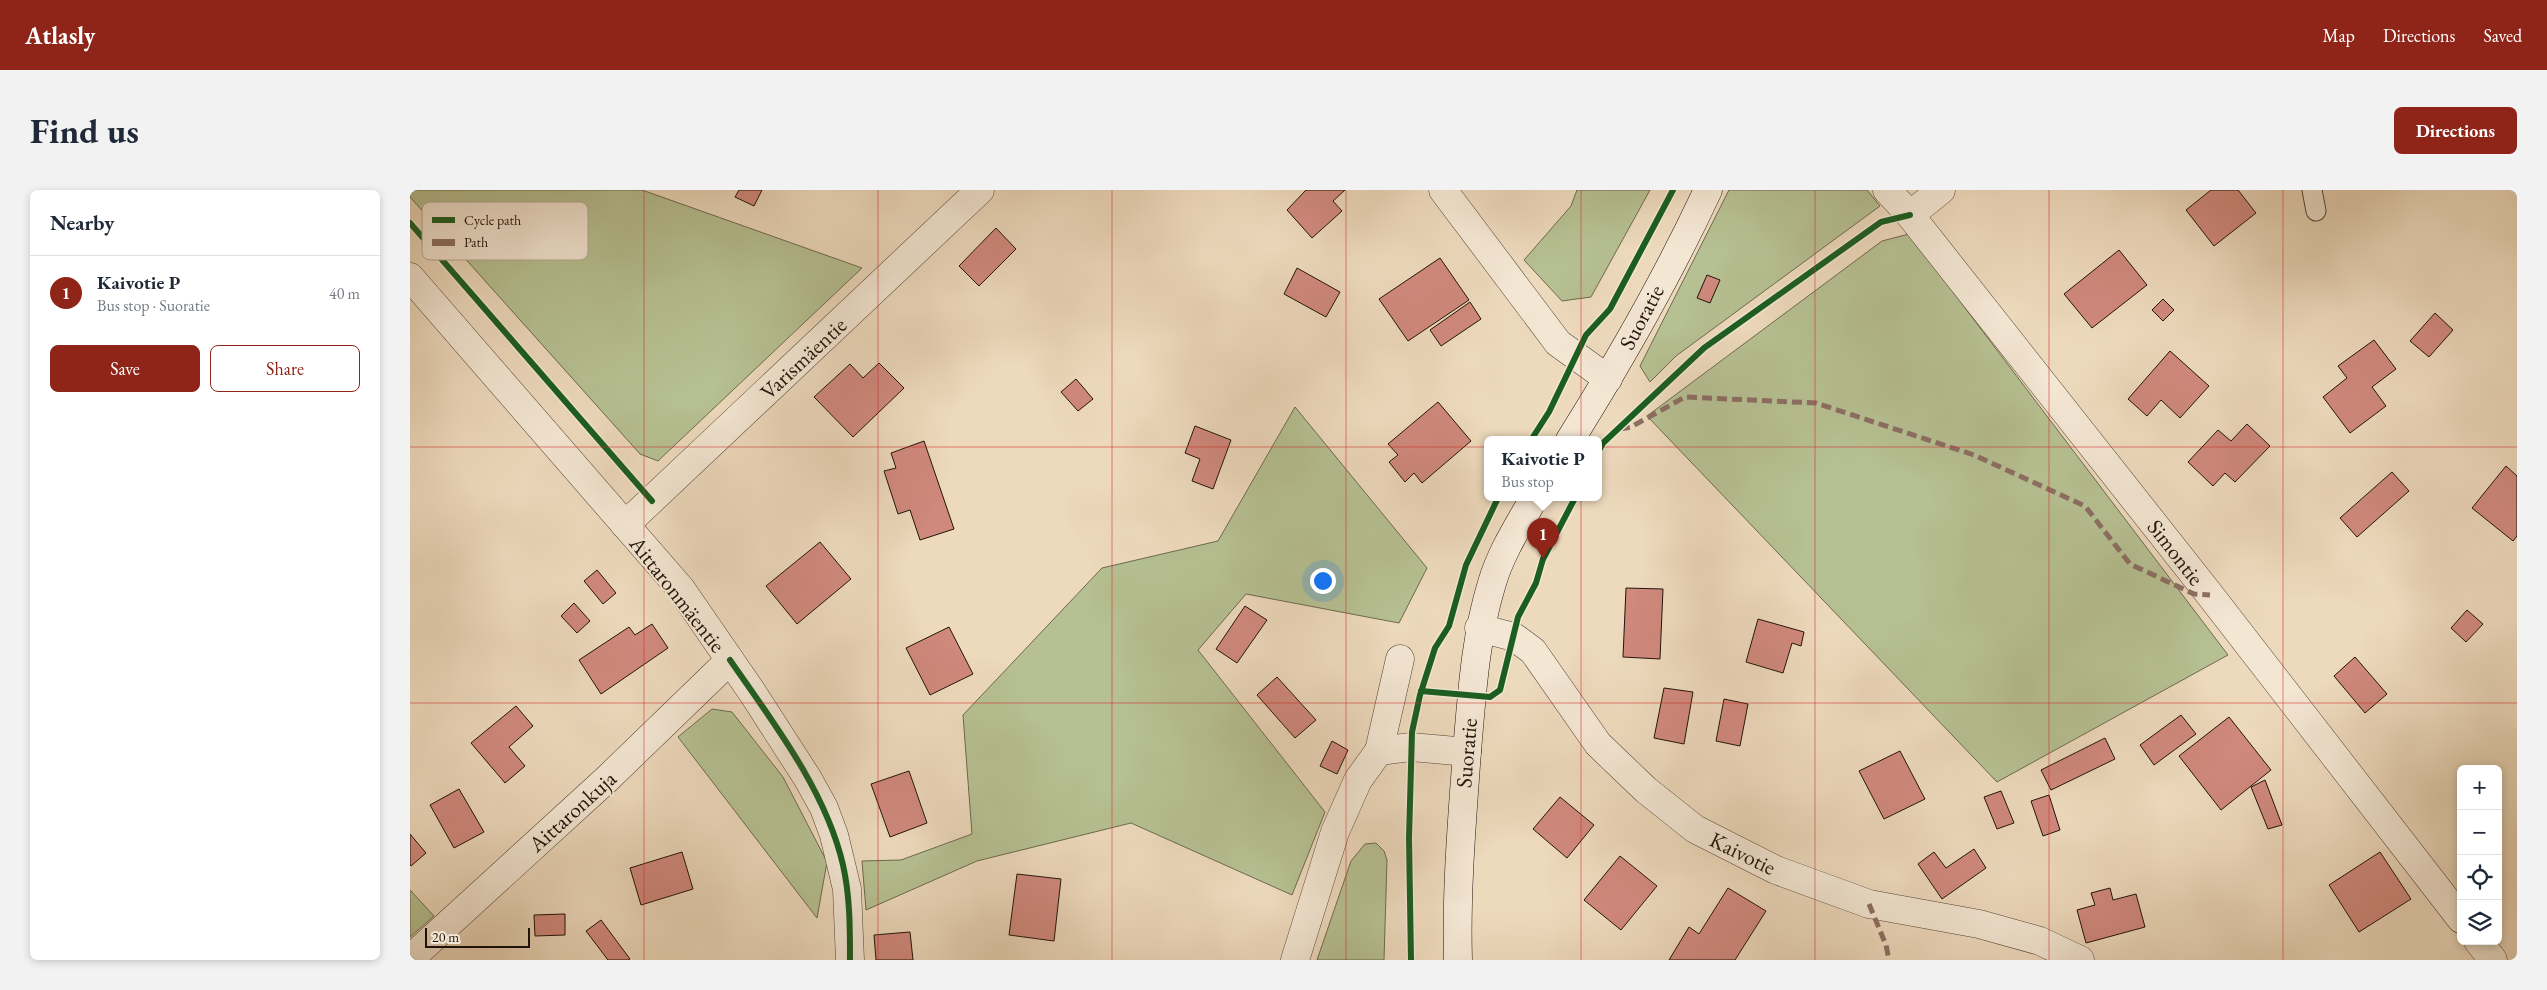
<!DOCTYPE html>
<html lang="en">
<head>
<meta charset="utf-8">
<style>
	:root { --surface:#fff; --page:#f2f2f3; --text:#1f2937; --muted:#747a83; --line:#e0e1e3; --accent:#8f2418 }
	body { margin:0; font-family:"EB Garamond",serif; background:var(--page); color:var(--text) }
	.controls { position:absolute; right:15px; bottom:15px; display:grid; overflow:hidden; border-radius:8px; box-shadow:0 2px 8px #0003 }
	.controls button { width:45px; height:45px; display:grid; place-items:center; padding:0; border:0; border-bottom:1px solid var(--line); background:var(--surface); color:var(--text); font:25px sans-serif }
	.scale { position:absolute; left:15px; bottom:12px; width:105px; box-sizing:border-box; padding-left:5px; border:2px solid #22130a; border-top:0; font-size:14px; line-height:18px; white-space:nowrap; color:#22130a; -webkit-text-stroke:4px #f3e6d3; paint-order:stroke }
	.you { position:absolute; left:912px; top:390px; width:18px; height:18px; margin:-12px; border:4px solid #fff; border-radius:50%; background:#1a73e8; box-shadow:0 0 0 8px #1a73e833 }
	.badge { display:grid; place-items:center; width:32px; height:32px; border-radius:50%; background:var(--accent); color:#fff; font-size:16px; font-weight:700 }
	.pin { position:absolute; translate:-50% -41px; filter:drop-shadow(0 1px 2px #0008) }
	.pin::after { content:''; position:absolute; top:26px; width:18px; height:15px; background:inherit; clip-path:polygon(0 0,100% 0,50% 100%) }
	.popup { position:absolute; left:1074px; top:246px; width:118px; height:65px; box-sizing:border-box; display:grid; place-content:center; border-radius:8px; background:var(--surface); filter:drop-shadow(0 1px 4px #0005); font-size:16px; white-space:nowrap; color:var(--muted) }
	.popup b { font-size:19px; color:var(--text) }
	.popup::after { content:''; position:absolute; left:50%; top:100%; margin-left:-10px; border:10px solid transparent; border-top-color:var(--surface) }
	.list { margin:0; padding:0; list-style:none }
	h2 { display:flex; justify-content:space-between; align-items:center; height:65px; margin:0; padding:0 20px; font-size:21px }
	h2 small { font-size:16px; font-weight:400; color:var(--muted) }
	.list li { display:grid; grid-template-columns:32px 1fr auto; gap:15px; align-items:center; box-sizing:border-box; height:75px; padding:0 20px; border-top:1px solid var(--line) }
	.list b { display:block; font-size:19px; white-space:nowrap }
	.list p { margin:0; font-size:16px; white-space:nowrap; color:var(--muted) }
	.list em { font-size:16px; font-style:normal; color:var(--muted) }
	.actions { display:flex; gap:10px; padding:15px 20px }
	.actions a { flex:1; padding:11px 0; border:1px solid var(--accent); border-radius:8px; text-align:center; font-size:18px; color:var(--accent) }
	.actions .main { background:var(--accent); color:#fff }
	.icon { flex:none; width:28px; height:28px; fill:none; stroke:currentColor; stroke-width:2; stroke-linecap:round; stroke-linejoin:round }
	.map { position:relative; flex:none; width:2107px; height:770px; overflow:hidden; border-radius:8px }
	header { display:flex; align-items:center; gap:30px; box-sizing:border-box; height:70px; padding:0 25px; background:var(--accent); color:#fff }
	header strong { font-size:24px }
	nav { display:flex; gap:28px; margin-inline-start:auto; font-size:18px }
	.intro { display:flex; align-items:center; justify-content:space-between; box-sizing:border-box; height:120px; padding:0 30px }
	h1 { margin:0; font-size:35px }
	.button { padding:12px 22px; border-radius:8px; background:var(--accent); color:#fff; font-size:18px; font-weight:700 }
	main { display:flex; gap:30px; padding:0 30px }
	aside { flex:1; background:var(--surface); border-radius:8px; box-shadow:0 2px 8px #0003 }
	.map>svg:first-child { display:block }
	.green { fill:#b6c092; stroke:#6c6a4e }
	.building { fill:#d0897d; stroke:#22130a }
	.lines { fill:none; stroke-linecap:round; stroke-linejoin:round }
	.lane-casing { stroke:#554436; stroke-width:21 }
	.street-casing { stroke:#554436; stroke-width:29 }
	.secondary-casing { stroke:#22130a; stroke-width:29 }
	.lane { stroke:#f3e6d3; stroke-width:19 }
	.street { stroke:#f3e6d3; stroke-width:28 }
	.secondary { stroke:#f3e6d3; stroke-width:28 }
	.quiet { stroke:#8d6e63; stroke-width:5; stroke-dasharray:10 5; stroke-linecap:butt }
	.cycleway-casing { stroke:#f3e6d3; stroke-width:9 }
	.cycleway { stroke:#1b5e20; stroke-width:6 }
	.grid { fill:none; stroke:#d62828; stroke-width:1; stroke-opacity:0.55 }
	.labels { text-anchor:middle; stroke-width:4; stroke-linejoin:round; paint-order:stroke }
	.street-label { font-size:22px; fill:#22130a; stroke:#f3e6d3 }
	.key { fill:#f3e6d3; stroke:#b4a797; stroke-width:1 }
	.key-label { font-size:14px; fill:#22130a }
</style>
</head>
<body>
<header>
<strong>Atlasly</strong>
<nav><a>Map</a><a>Directions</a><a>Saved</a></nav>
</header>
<div class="intro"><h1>Find us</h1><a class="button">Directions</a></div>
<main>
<aside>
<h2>Nearby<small></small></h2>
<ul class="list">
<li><span class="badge">1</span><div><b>Kaivotie P</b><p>Bus stop · Suoratie</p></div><em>40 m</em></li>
</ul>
<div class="actions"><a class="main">Save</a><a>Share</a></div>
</aside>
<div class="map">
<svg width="2107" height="770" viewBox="0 0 2107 770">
	<rect width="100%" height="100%" fill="#edd9bc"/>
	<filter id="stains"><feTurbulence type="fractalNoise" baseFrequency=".004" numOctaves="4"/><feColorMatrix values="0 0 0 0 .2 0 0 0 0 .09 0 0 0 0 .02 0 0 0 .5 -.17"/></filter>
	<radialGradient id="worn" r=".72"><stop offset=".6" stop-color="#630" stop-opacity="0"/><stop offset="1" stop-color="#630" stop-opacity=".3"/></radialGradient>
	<g class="green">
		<path d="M0 0H232L452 78 248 271 230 264 0 7Z"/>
		<path d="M1167 0H1240L1181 107 1152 111 1114 70 1161 16Z"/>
		<path d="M1319 0H1457L1470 16 1266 166 1240 192 1230 176Z"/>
		<path d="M1499 44 1818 465 1587 592 1237 226 1472 51Z"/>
		<path d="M885 217 1017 378 989 433 836 404 788 460 915 622 882 705 721 633 567 671 456 720 452 671 491 670 562 644 553 525 692 378 808 351Z"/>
		<path d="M302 519 322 522 373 587 417 672 407 728 268 547Z"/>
		<path d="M966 653 974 661 977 670 974 770H907L941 671 955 654Z"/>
		<path d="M0 700 24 726 0 747Z"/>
	</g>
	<g class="building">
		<path d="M329 0H352L344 16 325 7Z"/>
		<path d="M896 0H935L923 11 932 21 902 48 877 20Z"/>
		<path d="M1801 0H1828L1846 23 1804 56 1776 20Z"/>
		<path d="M586 38 606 59 569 96 549 76Z"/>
		<path d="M1709 60 1737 95 1682 138 1654 104Z"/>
		<path d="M1030 68 1059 110 998 151 969 109Z"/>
		<path d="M887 78 930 102 916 127 874 104Z"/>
		<path d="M1297 85 1310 90 1300 113 1287 108Z"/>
		<path d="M1753 109 1764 120 1753 131 1742 120Z"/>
		<path d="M1060 112 1071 129 1031 156 1020 140Z"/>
		<path d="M2025 123 2043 140 2019 167 2000 151Z"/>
		<path d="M1964 150 1986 179 1962 197 1976 216 1940 243 1913 207 1937 188 1928 176Z"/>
		<path d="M1760 161 1799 196 1770 228 1751 210 1737 226 1718 209Z"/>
		<path d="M469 173 494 198 443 247 404 207 440 174 453 188Z"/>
		<path d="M666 189 683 209 668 221 651 202Z"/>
		<path d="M1028 212 1061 251 1012 293 1004 283 995 292 979 272 988 265 978 254Z"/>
		<path d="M1837 234 1860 256 1825 292 1815 283 1803 296 1778 272 1808 240 1821 251Z"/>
		<path d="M785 236 821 250 803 299 782 291 790 269 775 263Z"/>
		<path d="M514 251 544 339 510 350 500 320 488 324 474 281 486 278 481 263Z"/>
		<path d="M2096 276 2107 286V346L2103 351 2062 318Z"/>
		<path d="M1982 282 1999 301 1947 347 1930 328Z"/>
		<path d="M410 352 441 389 387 434 356 396Z"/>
		<path d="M187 380 206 403 193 414 174 391Z"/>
		<path d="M1216 398 1253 399 1250 469 1213 467Z"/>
		<path d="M164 413 180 431 167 443 151 426Z"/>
		<path d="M835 416 857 430 827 473 806 459Z"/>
		<path d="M2057 420 2073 434 2056 452 2041 438Z"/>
		<path d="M1348 429 1394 442 1391 456 1382 453 1373 483 1336 472Z"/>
		<path d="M242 434 258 458 191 504 169 470 219 437 225 445Z"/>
		<path d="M539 437 563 484 520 505 496 458Z"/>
		<path d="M1945 467 1977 504 1955 523 1924 486Z"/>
		<path d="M867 487 906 530 885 548 847 505Z"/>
		<path d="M1254 498 1283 502 1274 554 1244 548Z"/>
		<path d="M1314 509 1338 514 1330 556 1306 551Z"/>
		<path d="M106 516 123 536 99 557 115 576 95 593 61 553Z"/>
		<path d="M1771 525 1786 544 1744 575 1730 555Z"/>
		<path d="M1819 527 1861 580 1811 620 1769 566Z"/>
		<path d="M1695 548 1705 569 1641 600 1631 580Z"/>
		<path d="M922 551 938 560 927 584 910 576Z"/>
		<path d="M1490 561 1515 609 1474 629 1449 581Z"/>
		<path d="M499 581 517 633 480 647 461 594Z"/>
		<path d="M1855 590 1872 635 1858 639 1841 597Z"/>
		<path d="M49 599 74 642 44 658 20 615Z"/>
		<path d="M1591 601 1604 633 1587 639 1574 607Z"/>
		<path d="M1639 605 1650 640 1633 646 1621 611Z"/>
		<path d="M1150 607 1184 635 1157 668 1123 639Z"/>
		<path d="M0 644 16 663 1 676 0 674Z"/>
		<path d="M1564 659 1576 678 1532 709 1508 674 1524 662 1536 678Z"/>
		<path d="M272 662 283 699 231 715 220 678Z"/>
		<path d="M1970 662 2001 709 1949 742 1919 695Z"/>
		<path d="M1210 666 1247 696 1211 740 1174 710Z"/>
		<path d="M607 684 651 689 644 751 599 745Z"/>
		<path d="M1318 698 1356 721 1325 770H1259L1279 737 1289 744Z"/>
		<path d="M1700 698 1703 710 1726 704 1735 737 1676 753 1667 720 1685 715 1681 703Z"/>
		<path d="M155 724V745L125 746 124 725Z"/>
		<path d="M191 730 220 769 218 770H198L176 741Z"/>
		<path d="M500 742 503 770H466L464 745Z"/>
	</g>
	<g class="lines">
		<g class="lane-casing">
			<path id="lane" d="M1902 0 1906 21"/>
		</g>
		<g class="street-casing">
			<g id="street">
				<path d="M1033 0 1148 153 1198 189"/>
				<path d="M1477 0 1500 25 1800 405 2051 729"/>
				<path d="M1500 25 1531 0"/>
				<path d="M0 87 271 399 342 502 398 589 414 618 424 645 437 699 440 770"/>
				<path d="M215 335 570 0"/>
				<path d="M1069 438 1104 447 1123 461 1188 554 1236 600 1285 639 1366 680 1459 714 1569 734 1630 751 1670 770"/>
				<path d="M969 561 990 469"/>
				<path d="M2068 751 2083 770"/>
				<path d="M0 769 197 589 320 470"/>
				<path d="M885 770 925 642 948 590 969 561 1001 557 1057 562"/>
			</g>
		</g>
		<g class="secondary-casing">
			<g id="secondary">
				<path d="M1160 250C1210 170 1258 86 1298 0"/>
				<path d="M1048 770C1046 700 1052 631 1057 561 1062 504 1065 448 1082 393 1091 362 1109 335 1124 308"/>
			</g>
		</g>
		<use href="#lane" class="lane"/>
		<use href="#street" class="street"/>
		<use href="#secondary" class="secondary"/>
		<g class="quiet">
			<path d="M1210 239 1221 237 1275 207 1406 213 1564 265 1675 316 1720 374 1784 404 1800 405"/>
			<path d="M1459 714 1476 755 1479 770"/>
		</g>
		<g class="cycleway-casing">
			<g id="cycleway">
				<path d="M0 33 242 311"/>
				<path d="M1121 250 1139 222 1176 145 1200 119 1263 0"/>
				<path d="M1188 262 1193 253 1294 158 1471 32 1500 25"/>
				<path d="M320 470C363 532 416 601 433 675 440 706 440 738 440 770"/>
				<path d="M1011 501 1080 507 1090 500 1108 427 1126 393 1133 369 1165 308"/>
				<path d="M1001 770 999 648 1002 542 1010 505 1025 458 1039 436 1056 375 1088 308"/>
			</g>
		</g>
		<use href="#cycleway" class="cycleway"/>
	</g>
	<path class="grid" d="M234 0V770M468 0V770M702 0V770M936 0V770M1171 0V770M1405 0V770M1639 0V770M1873 0V770M0 257H2107M0 513H2107"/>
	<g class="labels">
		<g class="street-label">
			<text transform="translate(1231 127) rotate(-62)" y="8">Suoratie</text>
			<text transform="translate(393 168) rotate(-43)" y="8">Varismäentie</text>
			<text transform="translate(1766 362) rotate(52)" y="8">Simontie</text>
			<text transform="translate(268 404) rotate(52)" y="8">Aittaronmäentie</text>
			<text transform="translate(1056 563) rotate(-85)" y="8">Suoratie</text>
			<text transform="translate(162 621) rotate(-42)" y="8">Aittaronkuja</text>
			<text transform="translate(1333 663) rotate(26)" y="8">Kaivotie</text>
		</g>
	</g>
	<rect x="12" y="12" width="166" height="58" rx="8" class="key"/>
	<rect x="22" y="27" width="23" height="6" fill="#1b5e20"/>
	<rect x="22" y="49" width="23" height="7" fill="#8d6e63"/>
	<g class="key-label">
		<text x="54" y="35">Cycle path</text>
		<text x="54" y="57">Path</text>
	</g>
	<rect width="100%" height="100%" filter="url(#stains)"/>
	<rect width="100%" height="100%" fill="url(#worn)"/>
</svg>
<div class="controls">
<button>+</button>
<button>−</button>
<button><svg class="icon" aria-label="locate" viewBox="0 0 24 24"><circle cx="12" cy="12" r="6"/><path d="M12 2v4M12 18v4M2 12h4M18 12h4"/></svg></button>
<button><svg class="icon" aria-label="layers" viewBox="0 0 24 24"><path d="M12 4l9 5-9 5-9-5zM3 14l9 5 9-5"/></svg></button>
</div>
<div class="scale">20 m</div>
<div class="you"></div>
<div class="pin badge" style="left:1133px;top:369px">1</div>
<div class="popup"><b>Kaivotie P</b>Bus stop</div>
</div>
</main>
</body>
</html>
